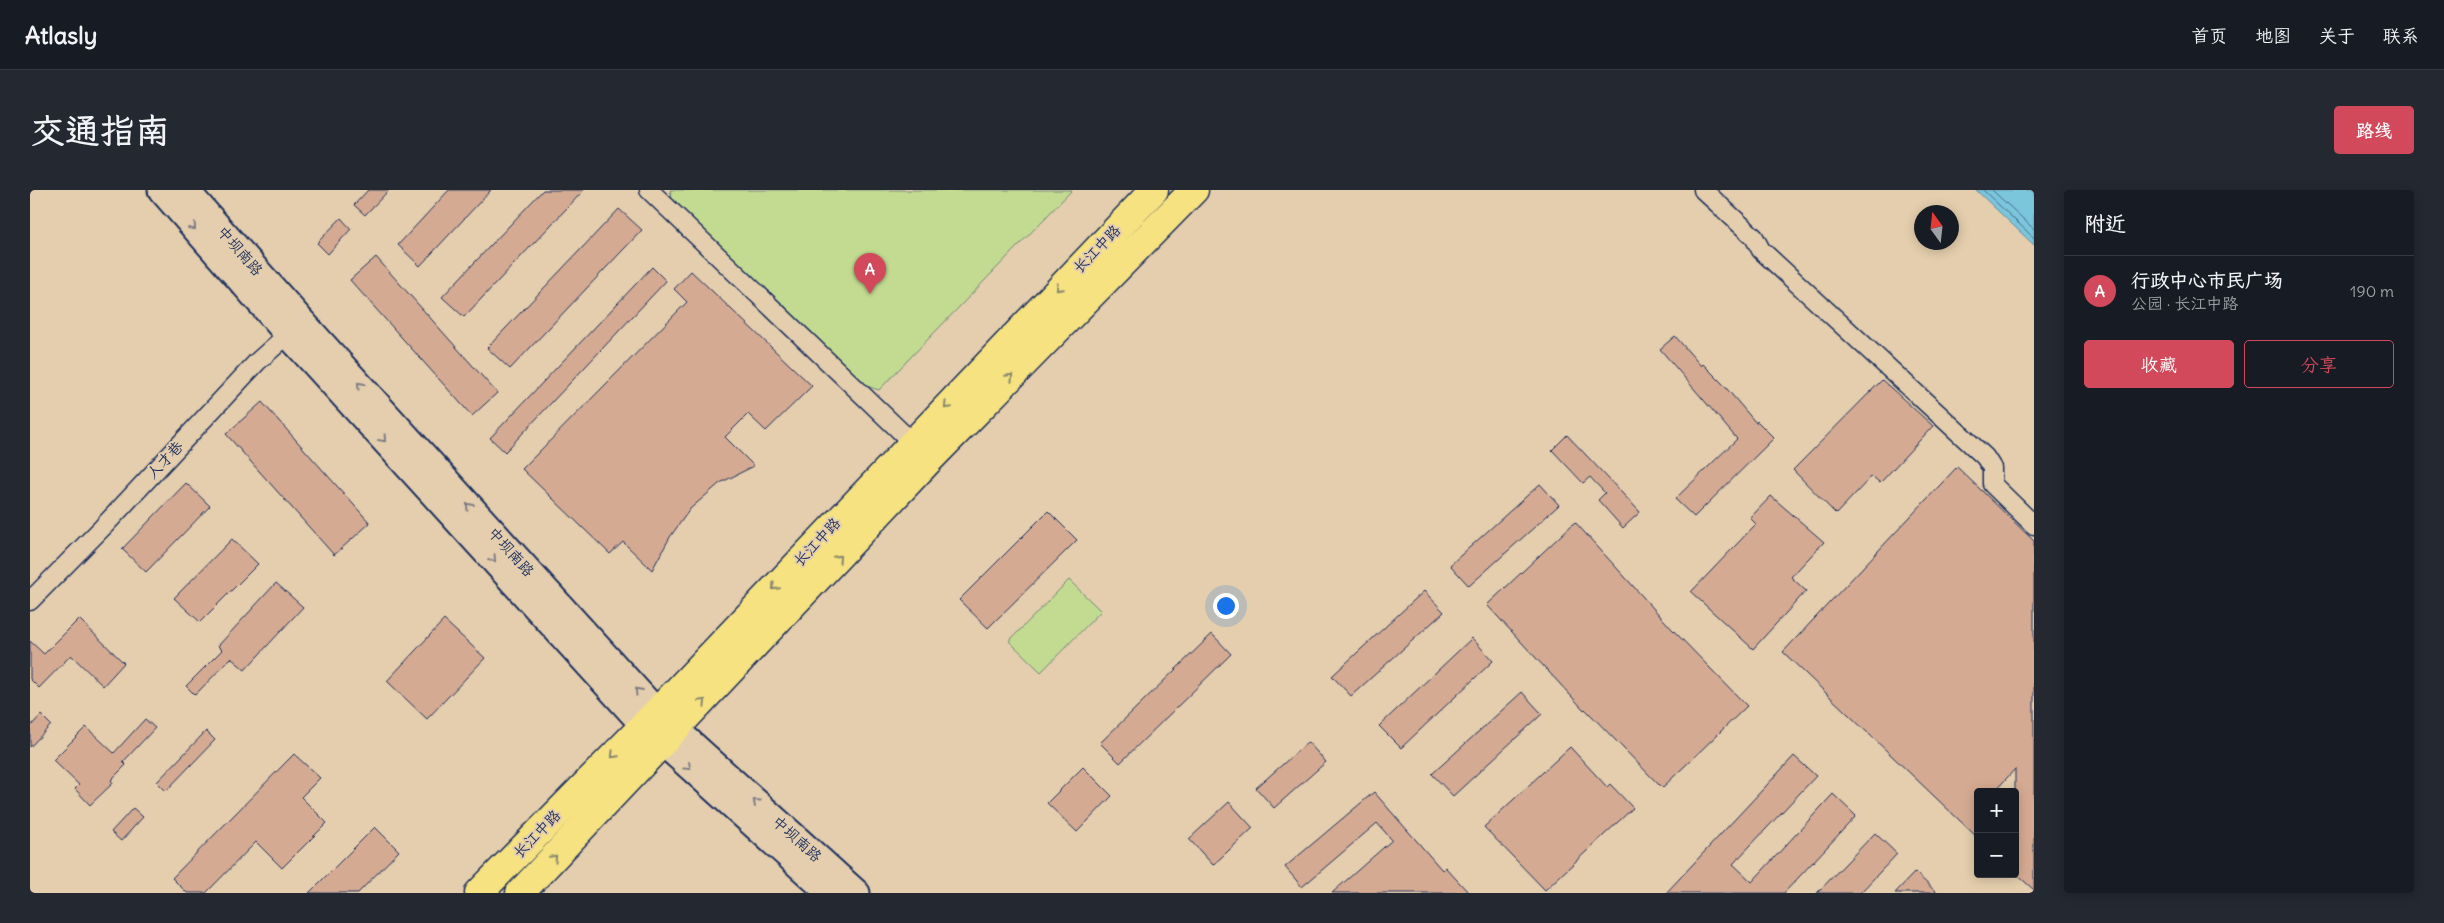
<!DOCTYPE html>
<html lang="zh">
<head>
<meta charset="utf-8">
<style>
	:root { --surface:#171b24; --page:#242831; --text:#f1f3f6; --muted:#9ea1a6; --line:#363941; --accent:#d1495b }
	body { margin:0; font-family:Delius,"LXGW WenKai TC",sans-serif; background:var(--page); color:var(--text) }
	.controls { position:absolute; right:15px; bottom:15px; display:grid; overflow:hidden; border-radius:5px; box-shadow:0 2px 12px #0003 }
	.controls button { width:45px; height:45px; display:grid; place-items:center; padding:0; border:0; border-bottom:1px solid var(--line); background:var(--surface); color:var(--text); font:25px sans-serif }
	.compass { position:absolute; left:1884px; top:15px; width:45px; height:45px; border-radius:50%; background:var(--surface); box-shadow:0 2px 12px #0003; rotate:345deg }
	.you { position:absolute; left:1195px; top:415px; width:18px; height:18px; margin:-12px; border:4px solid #fff; border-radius:50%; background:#1a73e8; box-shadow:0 0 0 8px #1a73e833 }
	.badge { display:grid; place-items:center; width:32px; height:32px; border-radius:50%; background:var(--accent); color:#fff; font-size:16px; font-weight:700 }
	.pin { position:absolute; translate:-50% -41px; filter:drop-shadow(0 1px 2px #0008) }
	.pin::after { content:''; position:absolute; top:26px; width:18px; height:15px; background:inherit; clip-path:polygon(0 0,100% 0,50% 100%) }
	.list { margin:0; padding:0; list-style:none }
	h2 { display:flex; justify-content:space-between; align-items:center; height:65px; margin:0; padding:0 20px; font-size:21px }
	h2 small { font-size:16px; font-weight:400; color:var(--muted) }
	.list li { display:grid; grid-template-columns:32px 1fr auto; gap:15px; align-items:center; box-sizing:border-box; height:70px; padding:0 20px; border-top:1px solid var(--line) }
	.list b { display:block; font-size:19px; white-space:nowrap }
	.list p { margin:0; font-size:16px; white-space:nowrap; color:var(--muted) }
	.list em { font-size:16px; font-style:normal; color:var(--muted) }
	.actions { display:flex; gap:10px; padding:15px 20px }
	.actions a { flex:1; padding:11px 0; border:1px solid var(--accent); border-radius:5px; text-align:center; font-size:18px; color:var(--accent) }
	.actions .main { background:var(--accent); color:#fff }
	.map { position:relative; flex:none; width:2004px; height:703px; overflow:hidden; border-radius:5px }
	header { display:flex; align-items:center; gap:30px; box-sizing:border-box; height:70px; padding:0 25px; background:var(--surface); border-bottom:1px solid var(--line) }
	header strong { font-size:24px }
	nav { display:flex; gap:28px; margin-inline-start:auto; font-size:18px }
	.intro { display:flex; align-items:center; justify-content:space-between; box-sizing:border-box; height:120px; padding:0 30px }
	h1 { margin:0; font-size:35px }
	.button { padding:12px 22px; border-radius:5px; background:var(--accent); color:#fff; font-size:18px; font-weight:700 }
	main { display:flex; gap:30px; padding:0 30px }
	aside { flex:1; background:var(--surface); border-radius:5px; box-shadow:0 2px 12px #0003 }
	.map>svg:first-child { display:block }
	.green { fill:#c3db91; stroke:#6f8578 }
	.water { fill:#7cc6dc; stroke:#558aaa }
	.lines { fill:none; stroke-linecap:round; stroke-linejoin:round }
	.shore { stroke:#426b90; stroke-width:1 }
	.building { fill:#d5aa92; stroke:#1b2f5e }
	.street-casing { stroke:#1b2f5e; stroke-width:21 }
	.secondary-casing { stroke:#1b2f5e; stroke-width:29 }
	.primary-casing { stroke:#1b2f5e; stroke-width:31 }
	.street { stroke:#e4cead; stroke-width:18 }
	.secondary { stroke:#e4cead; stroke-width:25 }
	.primary { stroke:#f6e281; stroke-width:28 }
	.oneway { stroke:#807e86 }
	.oneway2 { stroke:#888870 }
	.labels { text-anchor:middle; stroke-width:4; stroke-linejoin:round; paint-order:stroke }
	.street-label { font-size:15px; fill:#1b2f5e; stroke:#e4cead }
</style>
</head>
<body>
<header>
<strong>Atlasly</strong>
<nav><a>首页</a><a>地图</a><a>关于</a><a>联系</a></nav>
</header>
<div class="intro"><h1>交通指南</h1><a class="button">路线</a></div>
<main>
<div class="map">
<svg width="2004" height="703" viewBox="0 0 2004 703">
	<rect width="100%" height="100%" fill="#e4cead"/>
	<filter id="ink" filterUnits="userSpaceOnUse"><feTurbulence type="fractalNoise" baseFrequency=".02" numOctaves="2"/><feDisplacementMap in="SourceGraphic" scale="10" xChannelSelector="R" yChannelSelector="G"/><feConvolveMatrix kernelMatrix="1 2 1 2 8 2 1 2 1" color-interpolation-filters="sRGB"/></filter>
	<g filter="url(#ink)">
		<g class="green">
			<path d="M640 0H1042L849 200 833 195 643 12Z"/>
			<path d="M1039 390 1071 421 1011 482 979 451Z"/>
		</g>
		<path class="water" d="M1946 0H2004V55Z"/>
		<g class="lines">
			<g class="shore">
				<path d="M1953 0 2004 48"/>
				<path d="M1962 0 2004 39"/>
			</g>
		</g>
		<g class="building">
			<path d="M338 0H359L335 25 324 15Z"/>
			<path d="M419 0H461L390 76 368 55Z"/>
			<path d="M513 0H554L434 127 412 107Z"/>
			<path d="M589 19 612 40 480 179 457 158Z"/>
			<path d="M311 28 321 39 298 64 287 53Z"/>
			<path d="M346 67 467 203 442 226 320 90Z"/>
			<path d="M622 77 636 91 475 262 460 248Z"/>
			<path d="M661 81 782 196 736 241 718 224 695 247 724 276 690 293 660 319 640 347 622 380 593 352 580 364 492 279 657 112 644 99Z"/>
			<path d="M1645 146 1671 176 1673 174 1691 192 1726 233 1727 231 1744 248 1664 327 1645 309 1707 249 1630 159Z"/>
			<path d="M1852 190 1903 236 1850 293 1842 286 1806 324 1763 280Z"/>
			<path d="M232 212 340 333 304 365 196 244Z"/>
			<path d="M1537 245 1610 322 1593 338 1568 310 1575 303 1560 287 1553 293 1522 260Z"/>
			<path d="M1927 277 2004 351V700L1985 683V579L1964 602H1948V648L1753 462Z"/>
			<path d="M156 293 180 316 116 382 92 359Z"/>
			<path d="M1510 294 1529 315 1439 396 1420 375Z"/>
			<path d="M1741 306 1794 352 1761 387 1776 401 1723 459 1661 402 1726 334 1720 328Z"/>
			<path d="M1018 321 1047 350 958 438 929 410Z"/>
			<path d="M1545 332 1642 439 1717 516 1632 598 1555 519 1554 520 1457 415Z"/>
			<path d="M202 349 228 374 170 432 144 408Z"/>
			<path d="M246 393 273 417 215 480 201 468 165 505 156 496 192 460 188 456Z"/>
			<path d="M1394 401 1414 422 1321 506 1302 486Z"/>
			<path d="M49 429 94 473 73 496 41 465 9 498 0 489V451L14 464Z"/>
			<path d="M414 430 455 468 397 529 357 491Z"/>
			<path d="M1182 444 1201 464 1090 573 1070 553Z"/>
			<path d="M1442 448 1463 471 1371 558 1349 536Z"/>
			<path d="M1492 502 1512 524 1423 606 1402 584Z"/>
			<path d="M11 525 21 535 0 557V537Z"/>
			<path d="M115 529 125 538 93 572 96 575 81 590 83 593 60 615 45 599 49 595 23 570 56 537 84 563Z"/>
			<path d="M176 541 185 550 136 601 127 592Z"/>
			<path d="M1278 552 1296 572 1244 618 1226 598Z"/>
			<path d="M1540 557 1577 597 1580 594 1603 618 1515 700 1454 637Z"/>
			<path d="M264 564 290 588 271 607 297 633 252 678 226 652 176 703H157L142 688Z"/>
			<path d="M1764 566 1786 586 1703 674 1722 692 1803 604 1826 626 1754 703H1636Z"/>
			<path d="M1053 577 1082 606 1047 642 1017 613Z"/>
			<path d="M1344 602 1412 680 1415 677 1439 703H1302L1362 650 1347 633 1272 697 1255 677Z"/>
			<path d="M1199 612 1223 638 1183 675 1159 649Z"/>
			<path d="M103 618 113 627 91 651 81 642Z"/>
			<path d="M345 637 369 661 328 703H279Z"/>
			<path d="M1845 643 1867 664 1830 703H1787Z"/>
			<path d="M1885 682 1907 703H1865Z"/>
		</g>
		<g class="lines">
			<g class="street-casing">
				<g id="street">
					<path d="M619 0 889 259"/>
					<path d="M1673 0 1724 47 1731 60 1955 267 1962 278V294L2004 335"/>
					<path d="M0 411 73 337 227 172 266 137"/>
				</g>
			</g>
			<g class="secondary-casing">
				<g id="secondary">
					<path d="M131 0 258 145 613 535 799 703"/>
					<path d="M156 0 273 132 627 522 827 703"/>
				</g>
			</g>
			<g class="primary-casing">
				<g id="primary">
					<path d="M449 703 627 522 1124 0"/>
					<path d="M490 703 900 269 1164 0"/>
				</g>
			</g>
			<use href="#street" class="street"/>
			<use href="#secondary" class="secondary"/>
			<use href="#primary" class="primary"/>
		</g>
		<defs><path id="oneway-chevron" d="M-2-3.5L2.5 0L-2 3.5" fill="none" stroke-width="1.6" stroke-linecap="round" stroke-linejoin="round" transform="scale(1.25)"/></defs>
		<g class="oneway">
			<use href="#oneway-chevron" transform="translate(163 37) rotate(49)"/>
			<use href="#oneway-chevron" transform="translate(330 195) rotate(-132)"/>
			<use href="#oneway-chevron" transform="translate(353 249) rotate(48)"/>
			<use href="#oneway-chevron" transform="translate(439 316) rotate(-132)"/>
			<use href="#oneway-chevron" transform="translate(463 369) rotate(48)"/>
			<use href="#oneway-chevron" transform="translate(608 501) rotate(-132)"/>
			<use href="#oneway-chevron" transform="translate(658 577) rotate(42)"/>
			<use href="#oneway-chevron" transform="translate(726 612) rotate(-138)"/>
		</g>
		<g class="oneway2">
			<use href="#oneway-chevron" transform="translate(1029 98) rotate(134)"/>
			<use href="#oneway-chevron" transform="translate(980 187) rotate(-46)"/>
			<use href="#oneway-chevron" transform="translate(917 216) rotate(134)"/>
			<use href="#oneway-chevron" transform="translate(808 368) rotate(-47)"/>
			<use href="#oneway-chevron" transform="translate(745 397) rotate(133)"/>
			<use href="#oneway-chevron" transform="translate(673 512) rotate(-47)"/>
			<use href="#oneway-chevron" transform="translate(584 565) rotate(134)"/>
			<use href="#oneway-chevron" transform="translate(524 668) rotate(-46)"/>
		</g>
	</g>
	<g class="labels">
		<g class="street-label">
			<text transform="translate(1067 59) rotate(-46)" y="5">长江中路</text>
			<text transform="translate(210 61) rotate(49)" y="5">中坝南路</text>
			<text transform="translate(135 270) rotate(-47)" y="5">人才巷</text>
			<text transform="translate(787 352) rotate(-47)" y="5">长江中路</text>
			<text transform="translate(481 362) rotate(48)" y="5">中坝南路</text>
			<text transform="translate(507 644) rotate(-46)" y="5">长江中路</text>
			<text transform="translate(767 649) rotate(42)" y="5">中坝南路</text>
		</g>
	</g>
</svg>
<div class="controls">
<button>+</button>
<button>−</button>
</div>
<svg class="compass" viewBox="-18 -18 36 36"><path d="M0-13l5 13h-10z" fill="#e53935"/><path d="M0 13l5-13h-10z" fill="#9ea1a6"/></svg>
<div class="you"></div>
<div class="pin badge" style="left:840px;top:104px">A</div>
</div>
<aside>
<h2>附近<small></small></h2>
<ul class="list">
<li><span class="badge">A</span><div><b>行政中心市民广场</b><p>公园 · 长江中路</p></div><em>190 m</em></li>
</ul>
<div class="actions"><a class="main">收藏</a><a>分享</a></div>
</aside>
</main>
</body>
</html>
